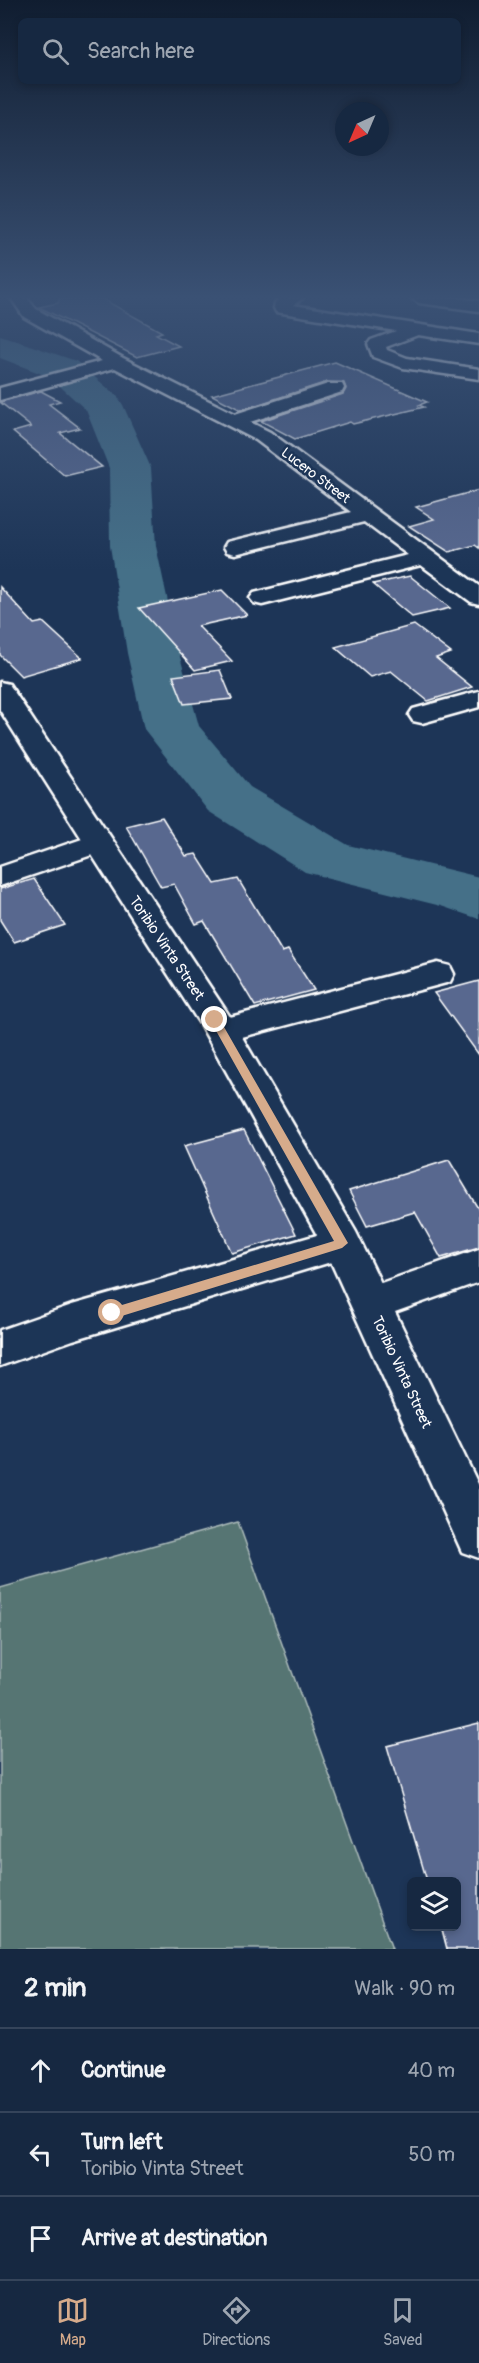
<!DOCTYPE html>
<html lang="en">
<head>
<meta charset="utf-8">
<style>
	:root { --surface:#162841; --page:#1f3048; --text:#f1f3f6; --muted:#9ea6b1; --line:#35445a; --accent:#d6ab8b }
	body { margin:0; font-family:Pangolin,sans-serif; background:var(--page); color:var(--text) }
	.controls { position:absolute; right:18px; bottom:18px; display:grid; overflow:hidden; border-radius:9px; box-shadow:0 3px 9px #0003 }
	.controls button { width:54px; height:54px; display:grid; place-items:center; padding:0; border:0; border-bottom:2px solid var(--line); background:var(--surface); color:var(--text); font:30px sans-serif }
	.compass { position:absolute; left:335px; top:102px; width:54px; height:54px; border-radius:50%; background:var(--surface); box-shadow:0 3px 9px #0003; rotate:224deg }
	.stop { position:absolute; width:18px; height:18px; margin:-14px; border:4px solid #d6ab8b; border-radius:50%; background:#fff }
	.stop.end { background:#d6ab8b; border-color:#fff; box-shadow:0 2px 6px #0008 }
	.list { margin:0; padding:0; list-style:none }
	h2 { display:flex; justify-content:space-between; align-items:center; height:78px; margin:0; padding:0 24px; font-size:26px }
	h2 small { font-size:20px; font-weight:400; color:var(--muted) }
	.list li { display:grid; grid-template-columns:39px 1fr auto; gap:18px; align-items:center; box-sizing:border-box; height:84px; padding:0 24px; border-top:2px solid var(--line) }
	.list b { display:block; font-size:22px; white-space:nowrap }
	.list p { margin:0; font-size:20px; white-space:nowrap; color:var(--muted) }
	.list em { font-size:20px; font-style:normal; color:var(--muted) }
	.icon { flex:none; width:33px; height:33px; fill:none; stroke:currentColor; stroke-width:2; stroke-linecap:round; stroke-linejoin:round }
	.map { position:relative; flex:none; width:479px; height:1949px; overflow:hidden }
	.search { position:absolute; background:var(--surface); box-shadow:0 3px 9px #0003; left:18px; right:18px; top:18px; height:66px; display:flex; align-items:center; gap:15px; box-sizing:border-box; padding:0 21px; border-radius:9px; color:var(--muted); font-size:22px }
	.sheet { height:330px; background:var(--surface) }
	nav { display:flex; justify-content:space-around; align-items:center; box-sizing:border-box; height:84px; border-top:2px solid var(--line); background:var(--surface); font-size:16px; color:var(--muted) }
	nav a { display:grid; justify-items:center; gap:3px }
	nav .on { color:var(--accent) }
	.map>svg:first-child { display:block }
	.green { fill:#577573; stroke:#abbab9; stroke-width:1.5 }
	.lines { fill:none; stroke-linecap:round; stroke-linejoin:round }
	.river { fill:#447088; fill-rule:evenodd }
	.building { fill:#59678f; stroke:#fff; stroke-width:1.5 }
	.minor-casing { stroke:#fff; stroke-width:5 }
	.minor { fill:#1d3557; fill-rule:evenodd }
	.route { fill:#d6ab8b }
	.labels { text-anchor:middle; stroke-width:5; stroke-linejoin:round; paint-order:stroke }
	.far-street-label { font-size:14px; fill:#fff; stroke:#1d3557 }
	.street-label { font-size:15px; fill:#fff; stroke:#1d3557 }
</style>
</head>
<body>
<div class="map">
<svg width="479" height="1949" viewBox="0 0 479 1949">
	<rect width="100%" height="100%" fill="#1d3557"/>
	<filter id="ink" filterUnits="userSpaceOnUse"><feTurbulence type="fractalNoise" baseFrequency=".0167" numOctaves="2"/><feDisplacementMap in="SourceGraphic" scale="12" xChannelSelector="R" yChannelSelector="G"/><feConvolveMatrix kernelMatrix="1 2 1 2 8 2 1 2 1" color-interpolation-filters="sRGB"/></filter>
	<g filter="url(#ink)">
		<path class="green" d="M238 1522 392 1949H0V1588Z"/>
		<g class="lines">
			<path class="river" d="M0 335 76 361 118 397 123 405 151 468 156 546 179 653 199 726 250 787 348 845 479 877V919L441 906 305 872 208 811 144 729 127 653 110 546 109 468 86 410 50 377 0 358Z"/>
		</g>
		<g class="building">
			<path d="M60 298H101L162 332 156 334 179 346 137 357 39 307 58 303Z"/>
			<path d="M335 362 427 402 419 405 424 407 353 424 350 422 295 439 261 421 343 394 346 389 344 383 327 382 241 410 212 395Z"/>
			<path d="M41 391 60 401 49 404 80 428 60 433 102 467 65 476 13 432 31 427 0 402Z"/>
			<path d="M479 490V548L475 545 449 552 409 526 434 519 416 507Z"/>
			<path d="M410 576 450 608 412 617 373 584Z"/>
			<path d="M0 587 34 624 43 622 82 658 21 676 0 655Z"/>
			<path d="M222 590 247 615 198 626 232 661 195 670 139 608Z"/>
			<path d="M414 625 451 653 436 658 472 687 428 701 391 671 370 677 335 647Z"/>
			<path d="M220 670 232 699 184 704 173 676Z"/>
			<path d="M162 817 186 856 196 854 215 884 238 879 282 952 288 950 314 990 255 1006 204 921 196 924 174 884 161 887 126 826Z"/>
			<path d="M34 879 65 925 14 942 0 920V889Z"/>
			<path d="M479 981V1055L434 993Z"/>
			<path d="M244 1130 296 1234 232 1253 184 1146Z"/>
			<path d="M449 1160 479 1210V1247L441 1258 415 1212 367 1226 349 1191Z"/>
			<path d="M479 1723V1949H447L441 1926H456V1881H427L387 1746Z"/>
		</g>
		<g class="lines">
			<g class="minor-casing">
				<g id="minor">
					<path d="M11 298H27L36 309 123 358 235 414 328 384H342L344 388 342 392 250 422 270 432 479 586V604L471 602 421 565 262 605 254 603 250 598 254 593 408 555 364 522 235 554 227 552 224 547 227 542 351 512 256 440 115 368 0 400V388L102 361 24 317Z"/>
					<path d="M280 298H303L293 305 479 334V344L418 335 386 347 387 350 407 358 479 369V379L403 368 373 357 368 344 371 340 396 331 276 312 274 308 275 303Z"/>
					<path d="M411 298H457L479 301V311L419 303Z"/>
					<path d="M0 682 9 684 13 690 230 1017 438 963 450 966 454 974 450 982 242 1037 356 1232 381 1283 479 1249V1282L395 1312 479 1486V1558L462 1552 331 1262 73 1340 0 1366V1330L72 1305 317 1235 200 1024 92 855 0 886V867L82 839 0 710Z"/>
					<path d="M479 691V707L422 723 413 721 409 715 413 709Z"/>
				</g>
			</g>
			<use href="#minor" class="minor"/>
		</g>
	</g>
	<linearGradient id="sky" x2="0" y2="1"><stop stop-color="#101d30"/><stop offset="0.52" stop-color="#3a5174"/><stop offset="1" stop-color="#3a5174" stop-opacity="0"/></linearGradient>
	<rect width="479" height="571" fill="url(#sky)"/>
	<path class="route" d="M215 1017 220 1020 348 1243 342 1248 112 1319 108 1317V1310L112 1308 334 1241 210 1020Z"/>
	<g class="labels">
		<g class="far-street-label">
			<text transform="translate(316 475) rotate(37)" y="5">Lucero Street</text>
		</g>
		<g class="street-label">
			<text transform="translate(167 948) rotate(56)" y="5">Toribio Vinta Street</text>
			<text transform="translate(402 1372) rotate(65)" y="5">Toribio Vinta Street</text>
		</g>
	</g>
</svg>
<div class="controls">
<button><svg class="icon" aria-label="layers" viewBox="0 0 24 24"><path d="M12 4l9 5-9 5-9-5zM3 14l9 5 9-5"/></svg></button>
</div>
<svg class="compass" viewBox="-18 -18 36 36"><path d="M0-13l5 13h-10z" fill="#e53935"/><path d="M0 13l5-13h-10z" fill="#9ea6b1"/></svg>
<div class="stop" style="left:112px;top:1313px"></div>
<div class="stop end" style="left:215px;top:1020px"></div>
<div class="search"><svg class="icon" aria-label="search" viewBox="0 0 24 24"><circle cx="10" cy="10" r="6"/><path d="M15 15l6 6"/></svg>Search here</div>
</div>
<section class="sheet">
<h2>2 min<small>Walk · 90 m</small></h2>
<ul class="list">
<li><svg class="icon" aria-label="ahead" viewBox="0 0 24 24"><path d="M12 20V5M6 11l6-6 6 6"/></svg><div><b>Continue</b></div><em>40 m</em></li>
<li><svg class="icon" aria-label="left" viewBox="0 0 24 24"><path d="M17 20v-9H6M10 6l-5 5 5 5"/></svg><div><b>Turn left</b><p>Toribio Vinta Street</p></div><em>50 m</em></li>
<li><svg class="icon" aria-label="arrive" viewBox="0 0 24 24"><path d="M6 21V4h12l-3 4 3 4H6"/></svg><div><b>Arrive at destination</b></div></li>
</ul>
</section>
<nav>
<a class="on"><svg class="icon" aria-label="map" viewBox="0 0 24 24"><path d="M3 6l6-2 6 2 6-2v14l-6 2-6-2-6 2zM9 4v14M15 6v14"/></svg>Map</a>
<a><svg class="icon" aria-label="directions" viewBox="0 0 24 24"><path d="M12 3l9 9-9 9-9-9zM9 14v-3h6M13 9l2 2-2 2"/></svg>Directions</a>
<a><svg class="icon" aria-label="saved" viewBox="0 0 24 24"><path d="M7 4h10v16l-5-4-5 4z"/></svg>Saved</a>
</nav>
</body>
</html>
